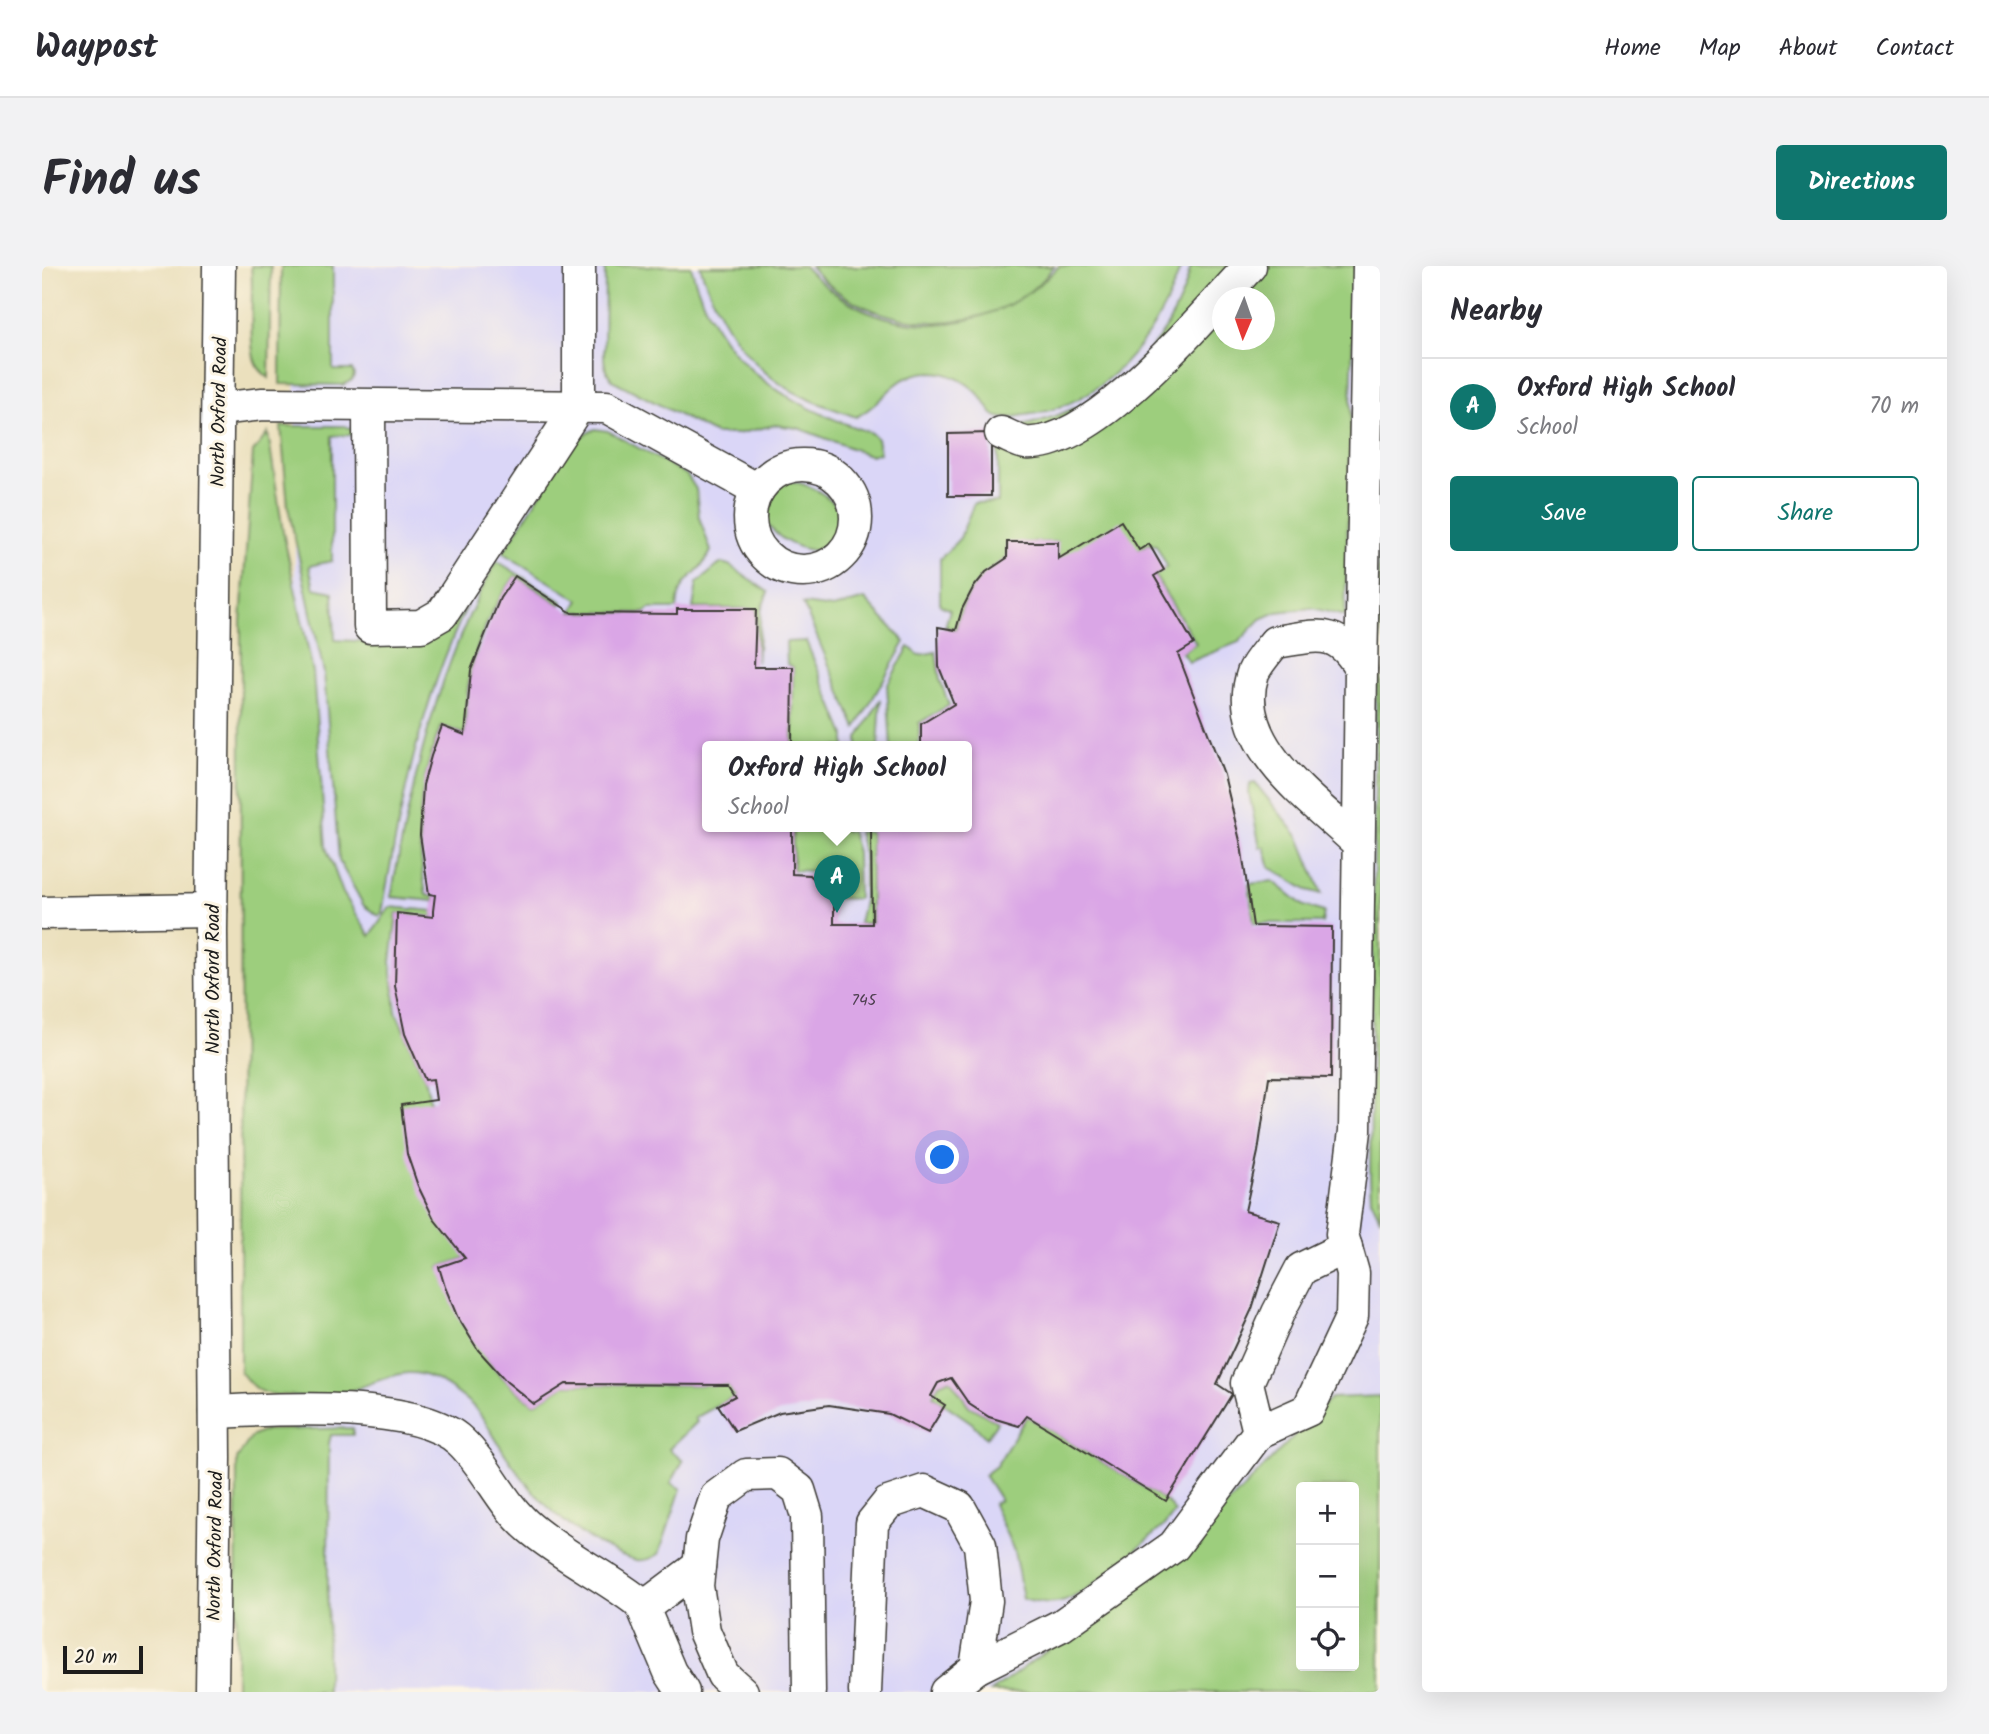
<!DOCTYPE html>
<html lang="en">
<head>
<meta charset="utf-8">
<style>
	:root { --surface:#fff; --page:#f2f2f3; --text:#2b2b33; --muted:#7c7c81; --line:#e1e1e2; --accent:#0f766e }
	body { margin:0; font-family:Kalam,sans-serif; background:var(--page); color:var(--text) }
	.controls { position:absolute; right:21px; bottom:21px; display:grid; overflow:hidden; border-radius:7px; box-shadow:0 7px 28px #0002 }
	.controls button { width:63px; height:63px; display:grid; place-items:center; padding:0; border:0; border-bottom:2px solid var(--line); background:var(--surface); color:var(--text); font:35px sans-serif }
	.compass { position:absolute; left:1170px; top:21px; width:63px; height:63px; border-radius:50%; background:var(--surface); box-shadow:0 7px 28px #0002; rotate:182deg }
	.scale { position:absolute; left:21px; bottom:18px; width:80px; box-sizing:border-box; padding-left:7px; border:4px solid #1c1c1c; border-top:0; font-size:19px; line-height:24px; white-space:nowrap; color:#1c1c1c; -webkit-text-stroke:5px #fcf5e5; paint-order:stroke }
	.you { position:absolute; left:901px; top:892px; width:24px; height:24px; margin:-18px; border:5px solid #fff; border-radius:50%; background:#1a73e8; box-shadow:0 0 0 10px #1a73e833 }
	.badge { display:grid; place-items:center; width:46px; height:46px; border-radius:50%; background:var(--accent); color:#fff; font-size:23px; font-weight:700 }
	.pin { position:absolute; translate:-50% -58px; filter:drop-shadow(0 2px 4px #0008) }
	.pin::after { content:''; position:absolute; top:37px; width:24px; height:21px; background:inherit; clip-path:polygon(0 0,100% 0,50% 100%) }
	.popup { position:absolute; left:660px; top:475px; width:270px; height:91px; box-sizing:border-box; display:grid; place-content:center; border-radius:7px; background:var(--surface); filter:drop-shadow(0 2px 5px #0005); font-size:23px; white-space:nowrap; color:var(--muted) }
	.popup b { font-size:26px; color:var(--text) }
	.popup::after { content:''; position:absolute; left:50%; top:100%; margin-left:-14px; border:14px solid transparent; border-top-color:var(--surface) }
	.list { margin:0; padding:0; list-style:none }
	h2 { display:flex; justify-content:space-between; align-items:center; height:91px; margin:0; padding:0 28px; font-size:30px }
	h2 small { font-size:23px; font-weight:400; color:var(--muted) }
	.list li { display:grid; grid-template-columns:46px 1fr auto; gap:21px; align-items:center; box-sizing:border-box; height:98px; padding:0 28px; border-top:2px solid var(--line) }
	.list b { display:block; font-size:26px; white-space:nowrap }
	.list p { margin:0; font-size:23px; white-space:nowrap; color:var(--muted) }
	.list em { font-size:23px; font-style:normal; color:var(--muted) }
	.actions { display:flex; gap:14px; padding:21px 28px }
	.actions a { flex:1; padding:16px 0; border:2px solid var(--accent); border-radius:7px; text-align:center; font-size:24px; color:var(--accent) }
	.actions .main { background:var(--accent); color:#fff }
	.icon { flex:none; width:38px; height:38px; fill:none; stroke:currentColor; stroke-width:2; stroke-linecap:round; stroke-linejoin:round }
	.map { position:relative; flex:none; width:1338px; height:1426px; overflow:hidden; border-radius:7px }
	header { display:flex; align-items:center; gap:42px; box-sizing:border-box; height:98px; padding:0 35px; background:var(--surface); border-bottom:2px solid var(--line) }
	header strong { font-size:33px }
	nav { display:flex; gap:38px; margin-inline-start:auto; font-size:24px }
	.intro { display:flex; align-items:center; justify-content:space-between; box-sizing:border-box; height:168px; padding:0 42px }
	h1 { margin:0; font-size:49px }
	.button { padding:18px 32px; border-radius:7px; background:var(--accent); color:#fff; font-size:24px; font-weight:700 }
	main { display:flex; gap:42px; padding:0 42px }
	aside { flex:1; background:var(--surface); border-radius:7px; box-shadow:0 7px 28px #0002 }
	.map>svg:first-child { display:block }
	.built { fill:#dad6f7; fill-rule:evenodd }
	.green { fill:#9dce7d; stroke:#5c754c; stroke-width:2; fill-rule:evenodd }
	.building { fill:#daa6e6 }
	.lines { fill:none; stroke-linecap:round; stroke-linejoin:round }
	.minor-casing { stroke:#3b3934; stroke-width:35 }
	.minor { stroke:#fff; stroke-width:32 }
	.labels { text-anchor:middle; stroke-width:6; stroke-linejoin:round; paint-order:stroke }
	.number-label { font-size:16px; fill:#4c3e4e }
	.street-label { font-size:19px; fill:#1c1c1c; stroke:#fcf5e5 }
</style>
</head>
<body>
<header>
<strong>Waypost</strong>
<nav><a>Home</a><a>Map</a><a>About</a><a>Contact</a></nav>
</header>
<div class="intro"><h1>Find us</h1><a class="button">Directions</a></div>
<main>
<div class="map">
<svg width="1338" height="1426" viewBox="0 0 1338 1426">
	<rect width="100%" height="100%" fill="#fcf5e5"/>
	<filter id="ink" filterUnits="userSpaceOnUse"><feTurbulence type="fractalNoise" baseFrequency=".0143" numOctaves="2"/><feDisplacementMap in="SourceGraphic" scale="14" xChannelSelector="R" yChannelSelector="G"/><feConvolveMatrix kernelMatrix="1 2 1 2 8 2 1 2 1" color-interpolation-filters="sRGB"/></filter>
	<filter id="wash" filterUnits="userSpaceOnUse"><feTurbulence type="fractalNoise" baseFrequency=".00686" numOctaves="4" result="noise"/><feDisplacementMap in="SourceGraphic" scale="28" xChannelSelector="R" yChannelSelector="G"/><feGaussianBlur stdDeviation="1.57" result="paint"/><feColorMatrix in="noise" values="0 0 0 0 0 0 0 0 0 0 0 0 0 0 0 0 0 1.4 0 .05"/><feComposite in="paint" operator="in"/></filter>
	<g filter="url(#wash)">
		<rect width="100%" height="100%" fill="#ebe0bd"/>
		<path class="built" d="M254 0H1338V1426H249ZM1181 32H1223V74H1181ZM666 481H924V561H666ZM1259 1221H1312V1400H1259Z"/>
		<g class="green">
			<path d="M209 0H229L227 112C221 107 215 102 213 95 206 75 212 26 209 0Z"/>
			<path d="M239 0H291V104H310L312 109 310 114 301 119 238 118Z"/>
			<path d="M563 0H649C674 98 739 136 829 167L835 173 838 187 827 189 756 162 733 159 695 168H673L570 114 564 104 562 93Z"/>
			<path d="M658 0H762C835 78 944 77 1017 0H1139C1116 71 1061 141 983 149 975 150 965 154 956 151 948 149 945 138 940 132 928 117 908 106 889 106 850 107 844 137 814 151 794 143 778 139 760 130 707 106 675 52 658 0Z"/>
			<path d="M768 0H1012C955 78 827 71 768 0Z"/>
			<path d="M1149 0H1198C1158 42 1029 201 965 163 1053 148 1128 90 1149 0Z"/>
			<path d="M1221 0H1313L1303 350 1270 342 1235 346 1219 353 1197 376 1147 396 1140 387 1154 377 1113 310 1125 300 1114 279 1107 278 1097 284 1016 293 1015 276 965 277V292C938 310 920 331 914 363L903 361 908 344 898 339V293L918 272 932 237 956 236V178L982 186 1180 42 1181 74H1223V32L1191 31Z"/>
			<path d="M1338 111V952L1329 933 1328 912Z"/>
			<path d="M239 160H303L312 164 309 169 290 170V295L267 300 272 322 291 326 293 374C342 375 396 389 425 340 378 438 358 541 340 647L337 650 322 640 297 595 282 407 246 241Z"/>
			<path d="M553 163 566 165 645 209 654 223 657 251 669 285C658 311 637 308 635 343H607L603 347 530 346 537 334 461 287 533 173Z"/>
			<path d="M226 167 241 266 271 406 284 581 301 627 328 670 348 641 391 645V651L355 647 349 696 354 746 384 816 423 992 397 1001C418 1057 442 1103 492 1138L524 1118 686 1119 693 1130 653 1152 655 1156 627 1183 641 1195 629 1217 639 1223 617 1288C600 1299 590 1294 573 1286 520 1263 484 1223 455 1175 442 1154 439 1145 419 1130 404 1118 385 1106 366 1107 340 1109 320 1124 295 1128 280 1131 227 1131 216 1124 208 1119 203 1112 198 1105L199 355 211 186Z"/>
			<path d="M736 215C775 210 835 262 786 282 749 296 687 238 736 215Z"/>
			<path d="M455 295 521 336 519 339 473 310C438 356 422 410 423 468L399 460C375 521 373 565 384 629L393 631 392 635 349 631C370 515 396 398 455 295Z"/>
			<path d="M679 297 687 299 726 326 719 344 715 397 714 343 651 342 655 317Z"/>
			<path d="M823 333 863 376 814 462 761 338 791 342Z"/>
			<path d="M764 375 803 469V481H751V401L745 398 744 376Z"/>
			<path d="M867 381 877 389 894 386 898 414 907 439 877 457V481H849L845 419Z"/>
			<path d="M839 433 836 481H816V472Z"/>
			<path d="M1213 517 1257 571 1280 628 1265 624 1228 601 1222 581H1218L1207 527 1208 518Z"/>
			<path d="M751 561H803V565H809L815 586 816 633 794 632 770 605 751 604Z"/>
			<path d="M816 566H829V657H817L822 635V588Z"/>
			<path d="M1231 615 1262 640 1282 646 1280 657H1212L1207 618Z"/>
			<path d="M908 1113 927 1140 955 1156 944 1172 930 1157 891 1130 897 1118Z"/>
			<path d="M1338 1130V1426H949L1148 1277 1289 1132ZM1259 1221H1312V1400H1259Z"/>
			<path d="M985 1150 1124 1235 1133 1246 1123 1259C1097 1280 1053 1323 1023 1335 1009 1340 995 1337 981 1333L972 1285 951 1238 958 1234 942 1209 954 1200Z"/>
			<path d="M311 1162V1169H289L287 1177 285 1426H194L195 1193 209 1171 224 1164Z"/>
		</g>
		<g id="blocks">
			<g class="building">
				<path d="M949 167V230H906V168Z"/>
				<path d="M1079 255 1097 284 1107 278 1122 304 1112 310 1152 378 1136 388 1182 509 1199 579 1211 660 1290 661 1289 812 1227 811 1216 886 1203 945 1238 955 1210 1043 1175 1118 1190 1128 1124 1235 985 1150 977 1160 947 1151 927 1138 909 1112 896 1117 889 1130 903 1139 886 1167 847 1148 787 1139 738 1146 693 1165 676 1139 693 1130 686 1119 524 1118 492 1138 465 1116 436 1084 415 1050 403 1021 397 1001 423 992 392 953 376 920 365 888 359 839 394 834 391 813 383 814 363 768 353 720 355 647 391 651V645L393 629 387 628 378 569 381 519 389 490 400 460 423 469 429 404 458 332 473 310 530 347 635 348V343H714L712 401H751L750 481H666V561H750V608L768 609 792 633V658H830L829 561H924V481H879V458L912 438 897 401 896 361 914 364 920 343 931 322 944 306 965 292V276H1016V293Z"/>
			</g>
		</g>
	</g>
	<g filter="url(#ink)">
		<use href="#blocks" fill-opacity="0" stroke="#3b3934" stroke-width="2"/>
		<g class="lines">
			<g class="minor-casing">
				<g id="minor">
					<path d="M327 140 328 361 379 360 400 348 537 139V0"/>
					<path d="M176 143 221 138 565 141 716 224"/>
					<path d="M959 167C967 170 976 176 984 177 1053 182 1163 47 1208 0"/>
					<circle cx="761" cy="252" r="53"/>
					<path d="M1319 403 1327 0"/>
					<path d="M0 647 169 644"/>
					<path d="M173 1146C232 1143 374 1134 418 1175 445 1200 459 1238 488 1262 521 1290 560 1308 594 1334L601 1342 628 1406 641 1426"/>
					<path d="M1217 1166 1205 1117 1236 1047 1259 1003 1304 981"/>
					<path d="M601 1342 657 1300"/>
					<path d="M934 1402 1020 1359 1132 1280 1217 1166 1266 1144 1310 1050 1311 1007 1300 968 1313 865 1319 403C1295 360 1275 370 1233 376 1226 385 1215 397 1211 407 1187 478 1272 535 1315 576"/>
					<path d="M170 1426 173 1192 169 665 177 0"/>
					<path d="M700 1426 681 1409 662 1365 655 1320 660 1273 674 1231 704 1209 736 1208 757 1224 765 1250 767 1426"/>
					<path d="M823 1426 830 1257 846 1237 882 1225 917 1241 938 1279 944 1335 934 1402 904 1426"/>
				</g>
			</g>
			<use href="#minor" class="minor"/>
		</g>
	</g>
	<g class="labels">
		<g class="number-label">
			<text x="822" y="739">745</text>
		</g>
		<g class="street-label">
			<text transform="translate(176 146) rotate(-89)" y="7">North Oxford Road</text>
			<text transform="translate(170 713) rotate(-90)" y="7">North Oxford Road</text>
			<text transform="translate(172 1280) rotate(-89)" y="7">North Oxford Road</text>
		</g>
	</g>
</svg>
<div class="controls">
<button>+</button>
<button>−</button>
<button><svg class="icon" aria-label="locate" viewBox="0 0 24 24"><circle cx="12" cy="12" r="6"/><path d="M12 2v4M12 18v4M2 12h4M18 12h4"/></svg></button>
</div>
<svg class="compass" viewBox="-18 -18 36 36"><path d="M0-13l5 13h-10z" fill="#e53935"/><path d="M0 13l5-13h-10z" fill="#7c7c81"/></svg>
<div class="scale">20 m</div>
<div class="you"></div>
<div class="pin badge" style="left:795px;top:647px">A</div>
<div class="popup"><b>Oxford High School</b>School</div>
</div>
<aside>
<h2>Nearby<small></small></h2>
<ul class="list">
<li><span class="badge">A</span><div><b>Oxford High School</b><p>School</p></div><em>70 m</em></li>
</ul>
<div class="actions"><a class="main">Save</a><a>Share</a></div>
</aside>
</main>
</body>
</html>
